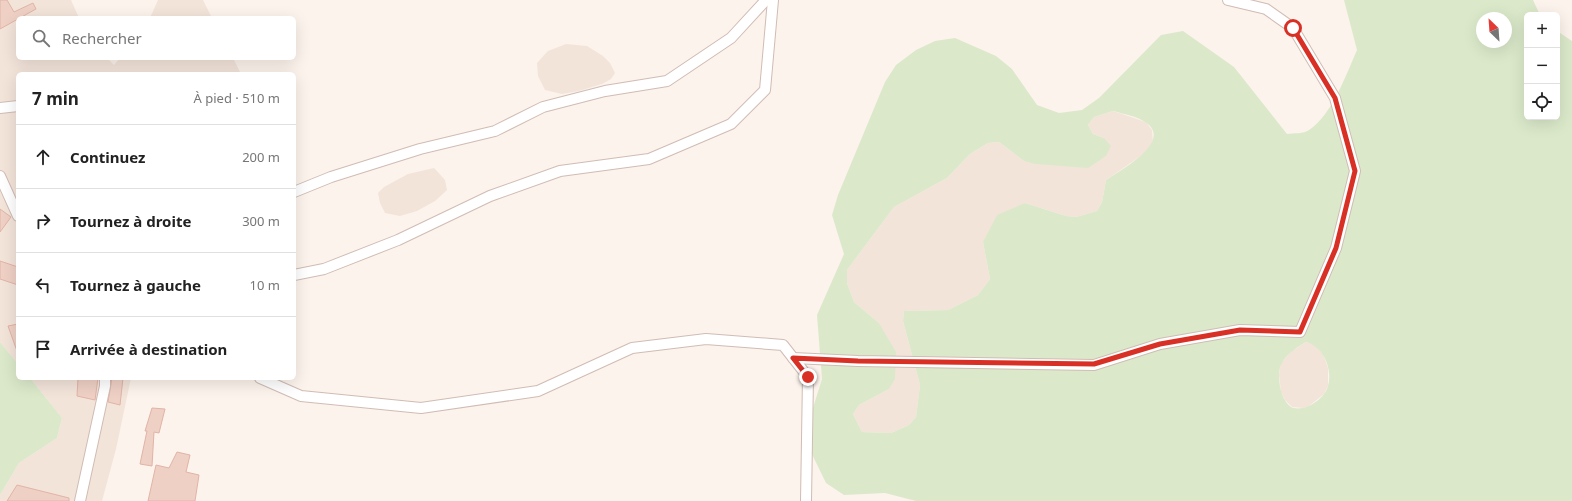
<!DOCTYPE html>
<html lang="fr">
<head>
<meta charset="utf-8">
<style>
	:root { --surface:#fff; --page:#f6f6f6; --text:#222; --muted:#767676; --line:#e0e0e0 }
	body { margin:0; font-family:"Noto Sans",sans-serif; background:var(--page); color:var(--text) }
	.controls { position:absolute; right:12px; top:12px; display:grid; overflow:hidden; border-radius:6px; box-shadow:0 4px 16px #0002 }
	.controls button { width:36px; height:36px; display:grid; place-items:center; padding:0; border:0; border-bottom:1px solid var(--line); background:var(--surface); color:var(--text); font:20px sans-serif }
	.compass { position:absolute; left:1476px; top:12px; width:36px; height:36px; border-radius:50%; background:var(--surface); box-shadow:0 4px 16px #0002; rotate:335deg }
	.stop { position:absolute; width:12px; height:12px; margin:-9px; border:3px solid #d93025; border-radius:50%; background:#fff }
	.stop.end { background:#d93025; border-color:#fff; box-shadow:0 1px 4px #0008 }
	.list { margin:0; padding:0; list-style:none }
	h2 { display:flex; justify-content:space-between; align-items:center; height:52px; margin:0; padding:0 16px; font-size:17px }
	h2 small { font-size:13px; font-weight:400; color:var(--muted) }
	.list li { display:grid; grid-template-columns:26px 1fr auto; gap:12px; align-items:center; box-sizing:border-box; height:64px; padding:0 16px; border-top:1px solid var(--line) }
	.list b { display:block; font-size:15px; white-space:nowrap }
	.list em { font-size:13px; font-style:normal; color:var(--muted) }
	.icon { flex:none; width:22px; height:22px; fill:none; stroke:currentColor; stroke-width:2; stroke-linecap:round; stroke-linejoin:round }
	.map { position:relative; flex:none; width:1572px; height:501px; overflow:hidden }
	.search { position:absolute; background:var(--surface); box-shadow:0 4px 16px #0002; left:16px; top:16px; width:280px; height:44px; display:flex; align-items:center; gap:10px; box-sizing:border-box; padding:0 14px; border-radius:6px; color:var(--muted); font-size:15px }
	.panel { position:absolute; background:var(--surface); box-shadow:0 4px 16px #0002; left:16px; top:72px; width:280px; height:308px; border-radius:6px }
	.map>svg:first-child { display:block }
	.residential { fill:#f3e4da }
	.green { fill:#dbe9ca; fill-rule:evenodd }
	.building { fill:#efd0c5; stroke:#e1b4a6 }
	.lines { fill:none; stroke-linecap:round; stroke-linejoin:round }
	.street-casing { stroke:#d0bcb4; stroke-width:12 }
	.street { stroke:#fff; stroke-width:10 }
	.route { stroke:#d93025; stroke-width:5 }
</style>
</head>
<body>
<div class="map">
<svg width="1572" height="501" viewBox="0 0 1572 501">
	<rect width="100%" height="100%" fill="#fcf3ec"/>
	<g class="residential">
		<path d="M0 0H71L79 18H18V58H107L114 65 120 58H233L241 74H18V364L0 342Z"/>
		<path d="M158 0H203L212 18H150Z"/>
		<path d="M566 44 587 46 603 56 610 63 615 73 611 79 602 84 579 91 562 94 545 90 538 76 537 63 548 51Z"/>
		<path d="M1113 111 1146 122 1152 130 1153 142 1148 151 1106 180 1102 202 1097 211 1076 217 1066 216 1025 203 983 242 990 279 978 295 948 310 904 311 903 321 920 385 916 417 909 425 891 433 862 432 853 414 859 405 889 389 879 323 854 302 847 283V270L894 207 947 178 970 154 988 143 999 142 1024 161 1104 138 1093 134 1088 125 1094 117Z"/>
		<path d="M434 168 445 180 447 190 435 201 417 211 400 216 385 213 380 203 378 193 384 187 408 174Z"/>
		<path d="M1306 342 1314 344 1323 354 1328 368V386L1324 394 1309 406 1303 408 1292 407 1285 400 1281 392 1279 375 1281 363 1292 351Z"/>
		<path d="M30 378H131L116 449 102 501H0V495L19 463 57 438 62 418Z"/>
	</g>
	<g class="green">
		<path d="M1344 0H1533L1540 15H1527V117H1557V31L1572 41V501H916L885 493 844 495 826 483 808 446V424L822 379 817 315 844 254 832 215 838 195 885 82 896 65 916 50 935 41 955 38 996 56 1012 69 1037 105 1059 113 1082 110 1099 98 1161 35 1183 31 1234 67 1287 134C1293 133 1304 134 1309 130 1332 115 1346 75 1357 50ZM1482 18H1506V42H1482ZM1113 111C1123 114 1137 116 1145 122 1175 141 1119 171 1106 180L1102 202 1097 211 1076 217 1066 216 1025 203 997 215 983 242 990 279 978 295 948 310 904 311 903 321 920 385 916 417 909 425 891 433 862 432 853 414 859 405 889 389 895 379 896 352 879 323 854 302 847 283V270L894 207 947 178 970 154 988 143 999 142 1024 161 1035 164 1088 168 1106 156 1111 146 1104 138 1093 134 1088 125 1094 117ZM1306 342C1323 346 1333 369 1328 386 1325 399 1304 413 1291 407 1280 400 1275 372 1283 361 1289 353 1297 347 1306 342Z"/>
		<path d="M0 342 18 364V378H30L62 418 57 438 19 463 0 495Z"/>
	</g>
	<g class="building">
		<path d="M0 0H7L14 12 33 3 36 9 0 29Z"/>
		<path d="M0 209 11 217 0 232Z"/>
		<path d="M0 261 18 267V285L0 279Z"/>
		<path d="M18 324V351H17L8 326Z"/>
		<path d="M78 378H98L95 400 77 396Z"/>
		<path d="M112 378H123L120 405 108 402Z"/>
		<path d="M152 408 165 409 159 433 154 432 152 466 140 464 147 431H145Z"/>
		<path d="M177 452 190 455 186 472 199 475 195 501H148L156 465 169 468Z"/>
		<path d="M17 485 69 498V501H7Z"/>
	</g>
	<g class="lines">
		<g class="street-casing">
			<g id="street">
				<path d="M0 108 18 106"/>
				<path d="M0 176 18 216"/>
				<path d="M294 192 331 177 420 149 495 131 543 107 605 91 667 81 731 38 766 0"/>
				<path d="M294 275 324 269 398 240 490 196 560 171 649 159 731 124 765 90 773 0"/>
				<path d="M793 358 858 361 1094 365 1160 344 1240 330 1300 332 1336 248 1355 171 1335 98 1293 28 1266 9 1228 0"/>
				<path d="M260 378 301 396 421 408 538 391 632 348 706 339 783 345 808 377 806 501"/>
				<path d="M80 501 105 386V378"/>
			</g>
		</g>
		<use href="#street" class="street"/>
	</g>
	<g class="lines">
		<path class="route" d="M808 377 793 358 858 361 1094 364 1160 344 1240 330 1300 332 1336 248 1355 171 1335 98 1293 28"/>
	</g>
</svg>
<div class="controls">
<button>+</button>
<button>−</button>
<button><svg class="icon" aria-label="locate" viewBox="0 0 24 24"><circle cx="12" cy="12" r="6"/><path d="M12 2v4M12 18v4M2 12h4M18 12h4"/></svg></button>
</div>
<svg class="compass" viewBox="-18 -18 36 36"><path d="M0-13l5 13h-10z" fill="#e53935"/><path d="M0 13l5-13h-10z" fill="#767676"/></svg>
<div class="stop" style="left:1293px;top:28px"></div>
<div class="stop end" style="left:808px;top:377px"></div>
<div class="search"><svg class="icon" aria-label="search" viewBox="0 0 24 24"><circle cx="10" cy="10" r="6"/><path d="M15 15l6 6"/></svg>Rechercher</div>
<section class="panel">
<h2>7 min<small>À pied · 510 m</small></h2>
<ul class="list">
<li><svg class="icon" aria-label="ahead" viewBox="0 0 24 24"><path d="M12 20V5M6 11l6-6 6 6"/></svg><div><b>Continuez</b></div><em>200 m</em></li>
<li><svg class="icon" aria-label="right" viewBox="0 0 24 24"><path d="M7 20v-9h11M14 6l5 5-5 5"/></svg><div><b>Tournez à droite</b></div><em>300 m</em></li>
<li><svg class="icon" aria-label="left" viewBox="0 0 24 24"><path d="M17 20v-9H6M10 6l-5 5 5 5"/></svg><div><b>Tournez à gauche</b></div><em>10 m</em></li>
<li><svg class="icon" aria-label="arrive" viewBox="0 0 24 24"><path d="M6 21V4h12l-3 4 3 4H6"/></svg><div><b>Arrivée à destination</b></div></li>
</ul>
</section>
</div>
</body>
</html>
